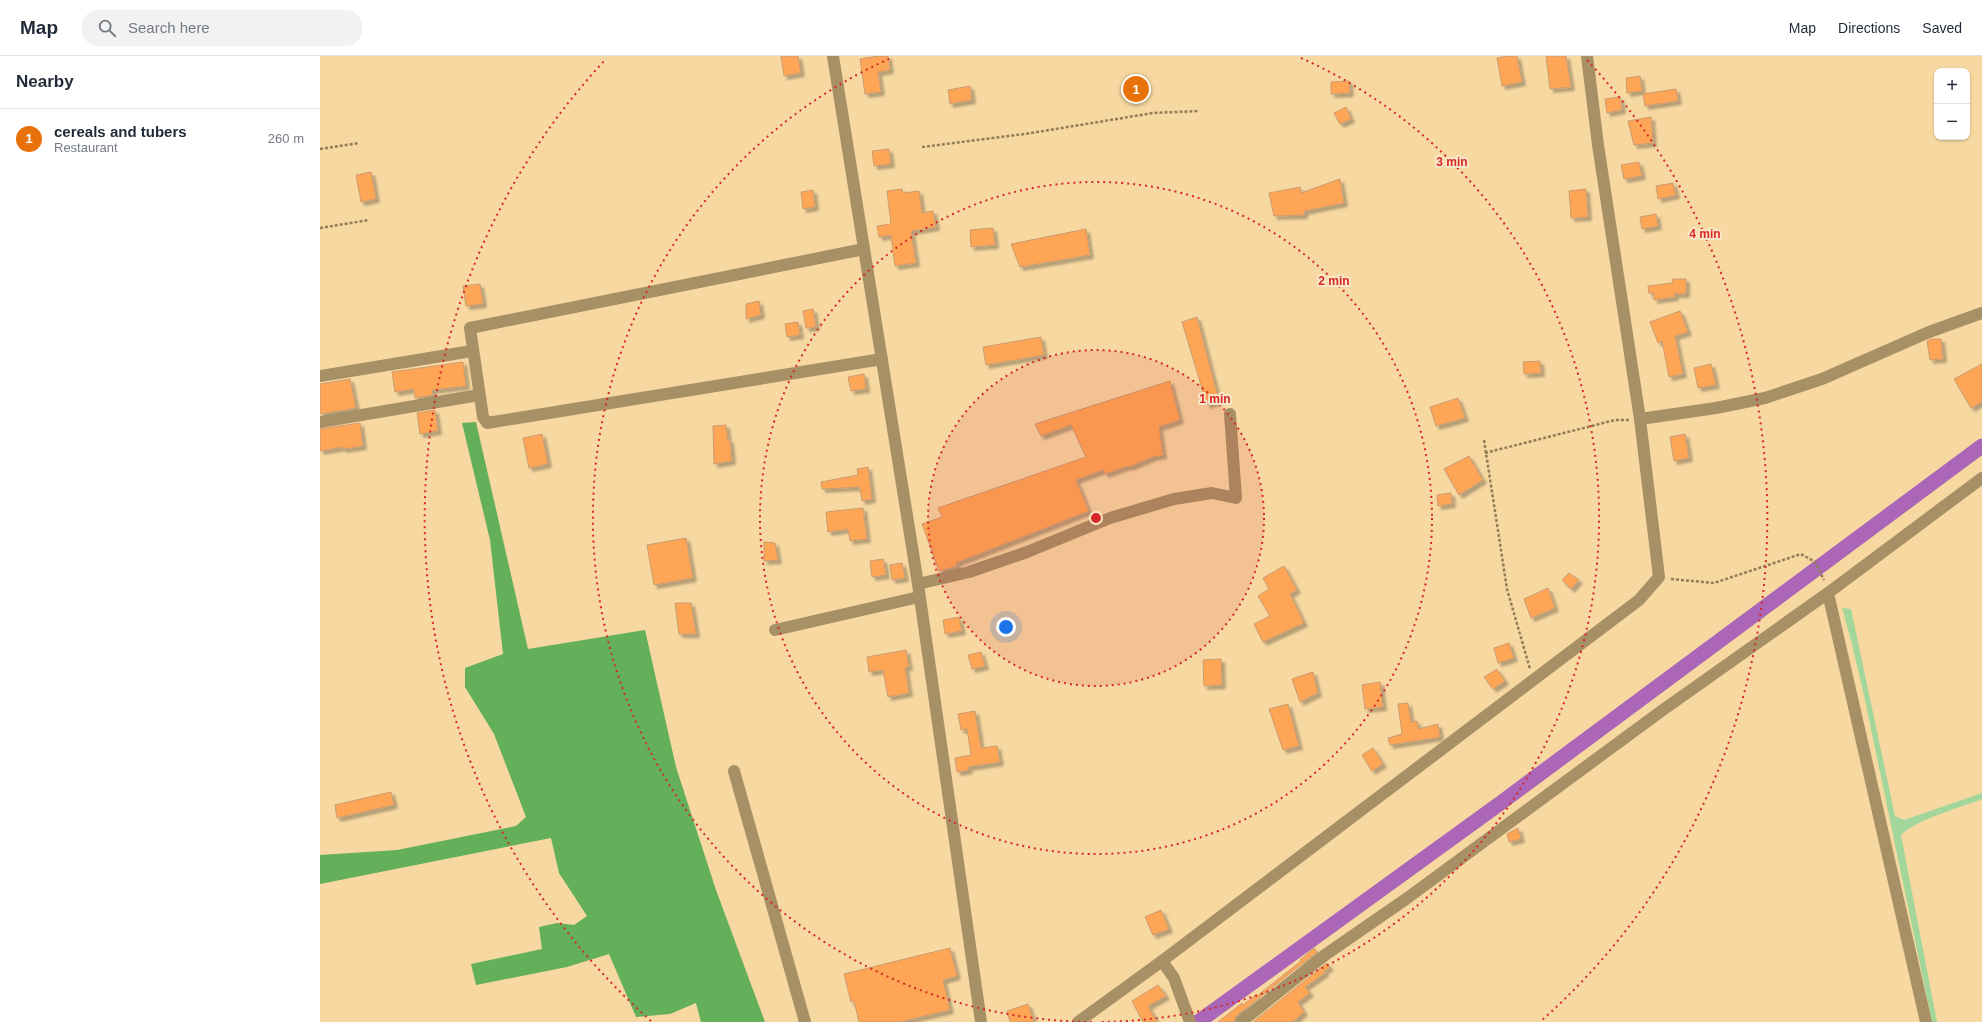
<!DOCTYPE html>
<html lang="en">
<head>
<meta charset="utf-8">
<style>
	:root { --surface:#fff; --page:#f2f2f3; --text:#1f2937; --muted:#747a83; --line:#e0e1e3; --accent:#b45309 }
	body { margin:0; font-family:Helvetica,sans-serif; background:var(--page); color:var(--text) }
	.controls { position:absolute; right:12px; top:12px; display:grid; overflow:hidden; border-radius:8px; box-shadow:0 1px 3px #0004 }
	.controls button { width:36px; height:36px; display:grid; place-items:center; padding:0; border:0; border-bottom:1px solid var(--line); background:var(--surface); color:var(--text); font:20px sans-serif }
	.you { position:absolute; left:686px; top:571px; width:14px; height:14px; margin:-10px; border:3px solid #fff; border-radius:50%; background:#1a73e8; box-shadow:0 0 0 6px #1a73e833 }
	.badge { display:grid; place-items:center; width:26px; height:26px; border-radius:50%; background:var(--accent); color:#fff; font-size:13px; font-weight:700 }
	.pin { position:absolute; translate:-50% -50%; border:2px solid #fff; box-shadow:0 1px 4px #0006 }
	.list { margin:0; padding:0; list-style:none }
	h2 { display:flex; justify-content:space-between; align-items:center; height:52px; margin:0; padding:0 16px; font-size:17px }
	h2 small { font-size:13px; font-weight:400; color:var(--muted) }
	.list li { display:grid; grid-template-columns:26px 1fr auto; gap:12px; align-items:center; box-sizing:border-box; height:60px; padding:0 16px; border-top:1px solid var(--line) }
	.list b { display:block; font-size:15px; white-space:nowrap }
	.list p { margin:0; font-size:13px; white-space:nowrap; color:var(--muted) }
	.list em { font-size:13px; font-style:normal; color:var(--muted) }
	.icon { flex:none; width:22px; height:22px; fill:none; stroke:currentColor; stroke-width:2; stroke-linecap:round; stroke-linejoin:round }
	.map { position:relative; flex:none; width:1662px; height:966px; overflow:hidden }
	header { display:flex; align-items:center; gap:24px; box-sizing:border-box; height:56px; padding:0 20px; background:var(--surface); border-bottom:1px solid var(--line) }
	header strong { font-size:19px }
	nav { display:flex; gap:22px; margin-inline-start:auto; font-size:14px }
	.search { width:280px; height:36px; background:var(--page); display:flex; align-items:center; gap:10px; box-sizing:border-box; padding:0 14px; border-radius:16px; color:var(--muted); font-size:15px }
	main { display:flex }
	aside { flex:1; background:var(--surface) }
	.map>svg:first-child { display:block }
	.green { fill:#a3d69b }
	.forest { fill:#64af59 }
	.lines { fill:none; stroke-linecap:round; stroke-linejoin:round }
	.canal { stroke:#ab66b8; stroke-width:15 }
	.building { fill:#fea654; stroke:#ca9b72; filter:url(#shadow) }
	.path { stroke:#927c59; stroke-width:2.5; stroke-dasharray:3 2; stroke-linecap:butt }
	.minor { stroke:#a89066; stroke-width:12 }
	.ring { fill:none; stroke:#d62828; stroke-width:2; stroke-dasharray:2 4 }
	.centre { fill:#d62828; stroke:#fae7c7; stroke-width:2 }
	.ring-label { font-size:12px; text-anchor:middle; font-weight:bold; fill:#d62828; stroke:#fae7c7; stroke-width:4; stroke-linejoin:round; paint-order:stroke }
</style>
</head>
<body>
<header>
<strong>Map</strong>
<div class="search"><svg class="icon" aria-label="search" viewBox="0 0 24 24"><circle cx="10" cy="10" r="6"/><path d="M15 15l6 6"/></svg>Search here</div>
<nav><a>Map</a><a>Directions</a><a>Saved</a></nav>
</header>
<main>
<aside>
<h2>Nearby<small></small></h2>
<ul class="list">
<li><span class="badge" style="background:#e8710a">1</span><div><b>cereals and tubers</b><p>Restaurant</p></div><em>260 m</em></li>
</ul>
</aside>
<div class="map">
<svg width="1662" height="966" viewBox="0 0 1662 966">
	<defs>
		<filter id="shadow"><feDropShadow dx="3.5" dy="3.5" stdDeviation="1" flood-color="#0004"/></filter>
	</defs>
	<rect width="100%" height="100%" fill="#f7d8a1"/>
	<path class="green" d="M1522 552 1531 553 1575 760 1584 764 1662 737V743C1640 752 1597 763 1581 779L1617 966H1612L1545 644 1532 588Z"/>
	<path class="forest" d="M156 366 208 593 325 574 356 711 396 834 445 966H381L376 947 350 958 316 961 289 898 247 911 156 929 151 908 222 893 219 871 237 867 254 869 267 860 239 817 231 782 0 828V799L77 794 196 770 206 761 174 678 145 631V612L183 598 170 484 142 367Z"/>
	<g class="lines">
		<path class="canal" d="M878 966 1182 746 1662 390"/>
	</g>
	<g class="building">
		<path d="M461 0H478L481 17 464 20Z"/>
		<path d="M558 0H568L570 14 558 16 561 36 545 38 540 3Z"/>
		<path d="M1187 0H1197L1202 26 1182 30 1177 2Z"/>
		<path d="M1226 0H1246L1251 31 1230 33Z"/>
		<path d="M1320 20 1322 35 1307 37 1306 22Z"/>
		<path d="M1029 25 1030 37 1011 38V26Z"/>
		<path d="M650 30 652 44 630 48 628 34Z"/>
		<path d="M1356 33 1358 45 1325 50 1323 38Z"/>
		<path d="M1300 41 1302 54 1287 57 1285 43Z"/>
		<path d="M1026 51 1031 63 1020 68 1014 57Z"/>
		<path d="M1331 61 1333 87 1314 89 1308 65Z"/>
		<path d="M569 93 571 108 554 110 552 95Z"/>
		<path d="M1319 106 1322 120 1304 123 1301 109Z"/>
		<path d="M51 116 56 143 41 146 36 119Z"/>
		<path d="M1020 123 1024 147 984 155V159L954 160 949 137 980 131 981 137Z"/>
		<path d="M1353 127 1356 139 1338 143 1336 130Z"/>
		<path d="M582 133 583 137 599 135 602 157 613 155 616 171 591 175 596 207 575 210 571 179 559 181 557 170 571 168 567 135Z"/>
		<path d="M1266 133 1268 161 1251 162 1249 135Z"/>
		<path d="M493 134 495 151 483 153 481 136Z"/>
		<path d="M1336 158 1338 170 1322 173 1320 161Z"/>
		<path d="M673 172 675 189 651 191 650 174Z"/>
		<path d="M766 173 770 199 700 211 691 188Z"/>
		<path d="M1353 223H1366V238H1354L1355 241 1334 244V237H1329L1328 230 1352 227Z"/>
		<path d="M160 228 163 248 146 250 143 230Z"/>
		<path d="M439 245 441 259 426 263V248Z"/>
		<path d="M493 253 496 271 486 272 483 255Z"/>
		<path d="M1360 255 1368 276 1355 280 1363 318 1349 321 1342 285 1338 287 1330 266Z"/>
		<path d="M877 261 899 345 887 349 862 266Z"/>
		<path d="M478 266 480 279 467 281 465 268Z"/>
		<path d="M721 281 724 299 666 309 663 291Z"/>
		<path d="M1612 283H1621L1623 303 1610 304 1607 285Z"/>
		<path d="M1220 305 1221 317 1204 318 1203 306Z"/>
		<path d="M143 306 146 330 112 334 113 339 95 342 94 333 75 336 72 316Z"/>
		<path d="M1391 308 1396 329 1378 332 1374 312Z"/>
		<path d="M1662 308V346L1651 352 1634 323Z"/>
		<path d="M544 318 546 333 531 335 528 321Z"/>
		<path d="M30 323 36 352 0 358V328Z"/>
		<path d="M850 325 860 364 839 371 843 399 833 401 809 411 808 410 785 418 783 414 756 424 769 455 636 507 637 510 619 515 602 468 622 461 618 452 766 401 751 369 721 380 715 368Z"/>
		<path d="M1138 342 1145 362 1116 370 1110 351Z"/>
		<path d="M115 354 118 375 100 378 97 357Z"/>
		<path d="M40 367 43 390 23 393V391L0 395V373Z"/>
		<path d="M406 369 408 384H410L412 405 394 408 393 370Z"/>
		<path d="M222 378 228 408 209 412 203 382Z"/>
		<path d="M1365 378 1369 402 1354 405 1350 381Z"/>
		<path d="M1149 400 1163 424 1139 439 1124 413Z"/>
		<path d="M548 411 552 443 542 445 540 431 502 433 501 426 538 419 537 413Z"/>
		<path d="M1131 437 1132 448 1118 450 1117 439Z"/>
		<path d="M543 452 547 483 530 485 528 473 508 476 506 456Z"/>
		<path d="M366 482 373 522 334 529 327 489Z"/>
		<path d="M444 486 455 487 458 504 444 505Z"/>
		<path d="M563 503 566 519 552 521 550 505Z"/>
		<path d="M582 507 585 522 572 524 570 509Z"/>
		<path d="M964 510 977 534 970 538 984 567 943 586 934 568 950 560 938 540 949 533 943 522Z"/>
		<path d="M1249 517 1259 524 1251 533 1242 524Z"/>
		<path d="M1228 532 1235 552 1211 562 1204 543Z"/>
		<path d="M355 547H371L376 578H359Z"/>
		<path d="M639 561 642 575 625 578 623 564Z"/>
		<path d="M1189 587 1194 602 1178 607 1174 592Z"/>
		<path d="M586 594 589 611H585L589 637 568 641 563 614 549 616 547 601Z"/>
		<path d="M661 596 665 610 652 613 648 599Z"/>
		<path d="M901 603 902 629 884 630 883 604Z"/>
		<path d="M1177 613 1185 625 1173 633 1164 621Z"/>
		<path d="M993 616 998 637 980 646 972 623Z"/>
		<path d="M1060 626 1063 651 1045 653 1042 629Z"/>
		<path d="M1088 647 1091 666 1097 665 1098 673 1118 668 1120 681 1070 689 1068 682 1082 678 1078 648Z"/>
		<path d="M968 648 979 690 963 694 949 653Z"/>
		<path d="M655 655 661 692 677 690 680 706 648 711 649 714 637 716 635 702 651 699 647 673 641 674 638 658Z"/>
		<path d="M1053 692 1063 708 1052 715 1042 699Z"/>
		<path d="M71 736 74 749 17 762 15 749Z"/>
		<path d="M1198 772 1201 783 1189 786 1187 778Z"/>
		<path d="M841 854 849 873 833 879 825 861Z"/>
		<path d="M630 892 637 920 623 924 630 954 579 966H539L534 945 531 946 524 918Z"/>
		<path d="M994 892 997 896 916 960 914 966H898L922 947 923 949 936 939 937 940 981 905 980 904Z"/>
		<path d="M1007 907 1010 911 1004 915 1005 917 985 931 990 937 978 946 984 956 973 966H933Z"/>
		<path d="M838 929 846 940 828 950 837 966H823L812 945Z"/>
		<path d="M708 948 714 966H690L687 955Z"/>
	</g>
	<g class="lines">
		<g class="path">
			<path d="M602 91 705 78 833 57 879 55"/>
			<path d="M0 93 39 87"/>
			<path d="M0 172 49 164"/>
			<path d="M1164 384 1187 533 1210 613"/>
			<path d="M1165 397 1295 364H1309"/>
			<path d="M1351 523 1394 527 1481 498 1495 506 1504 524"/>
		</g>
		<g class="minor">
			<path d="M513 0 598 528 661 966"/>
			<path d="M544 193 150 272 163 361 167 367 562 303"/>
			<path d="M0 320 152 295"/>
			<path d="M1320 363 1396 352 1445 342 1502 323 1609 276 1662 257"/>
			<path d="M0 366 159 339"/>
			<path d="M598 528 649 516 707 496 790 462 854 443 892 437 916 442 910 358"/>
			<path d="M455 574 599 541"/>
			<path d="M414 715 485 966"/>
			<path d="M842 905 854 922 870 966"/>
			<path d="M758 966 842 905 1319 544 1339 521 1320 363 1278 89 1267 0"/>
			<path d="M921 966 1005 899 1086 843 1340 656 1508 537"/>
			<path d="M1606 966 1508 537 1662 422"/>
		</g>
	</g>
	<circle cx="776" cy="462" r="168" fill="#d62828" fill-opacity=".12"/>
	<g class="ring">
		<circle cx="776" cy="462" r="168"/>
		<circle cx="776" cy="462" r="336"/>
		<path d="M772 966A504 504 0 0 1 571 2M981 2A504 504 0 0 1 780 966"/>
		<path d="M331 965A672 672 0 0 1 285 4M1267 4A672 672 0 0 1 1221 965"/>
	</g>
	<circle cx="776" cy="462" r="6" class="centre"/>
	<g class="ring-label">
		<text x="1132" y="110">3 min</text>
		<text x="1385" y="182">4 min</text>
		<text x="1014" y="229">2 min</text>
		<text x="895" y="347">1 min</text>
	</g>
</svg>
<div class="controls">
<button>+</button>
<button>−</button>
</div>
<div class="you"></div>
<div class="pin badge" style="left:816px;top:33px;background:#e8710a">1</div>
</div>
</main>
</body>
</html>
